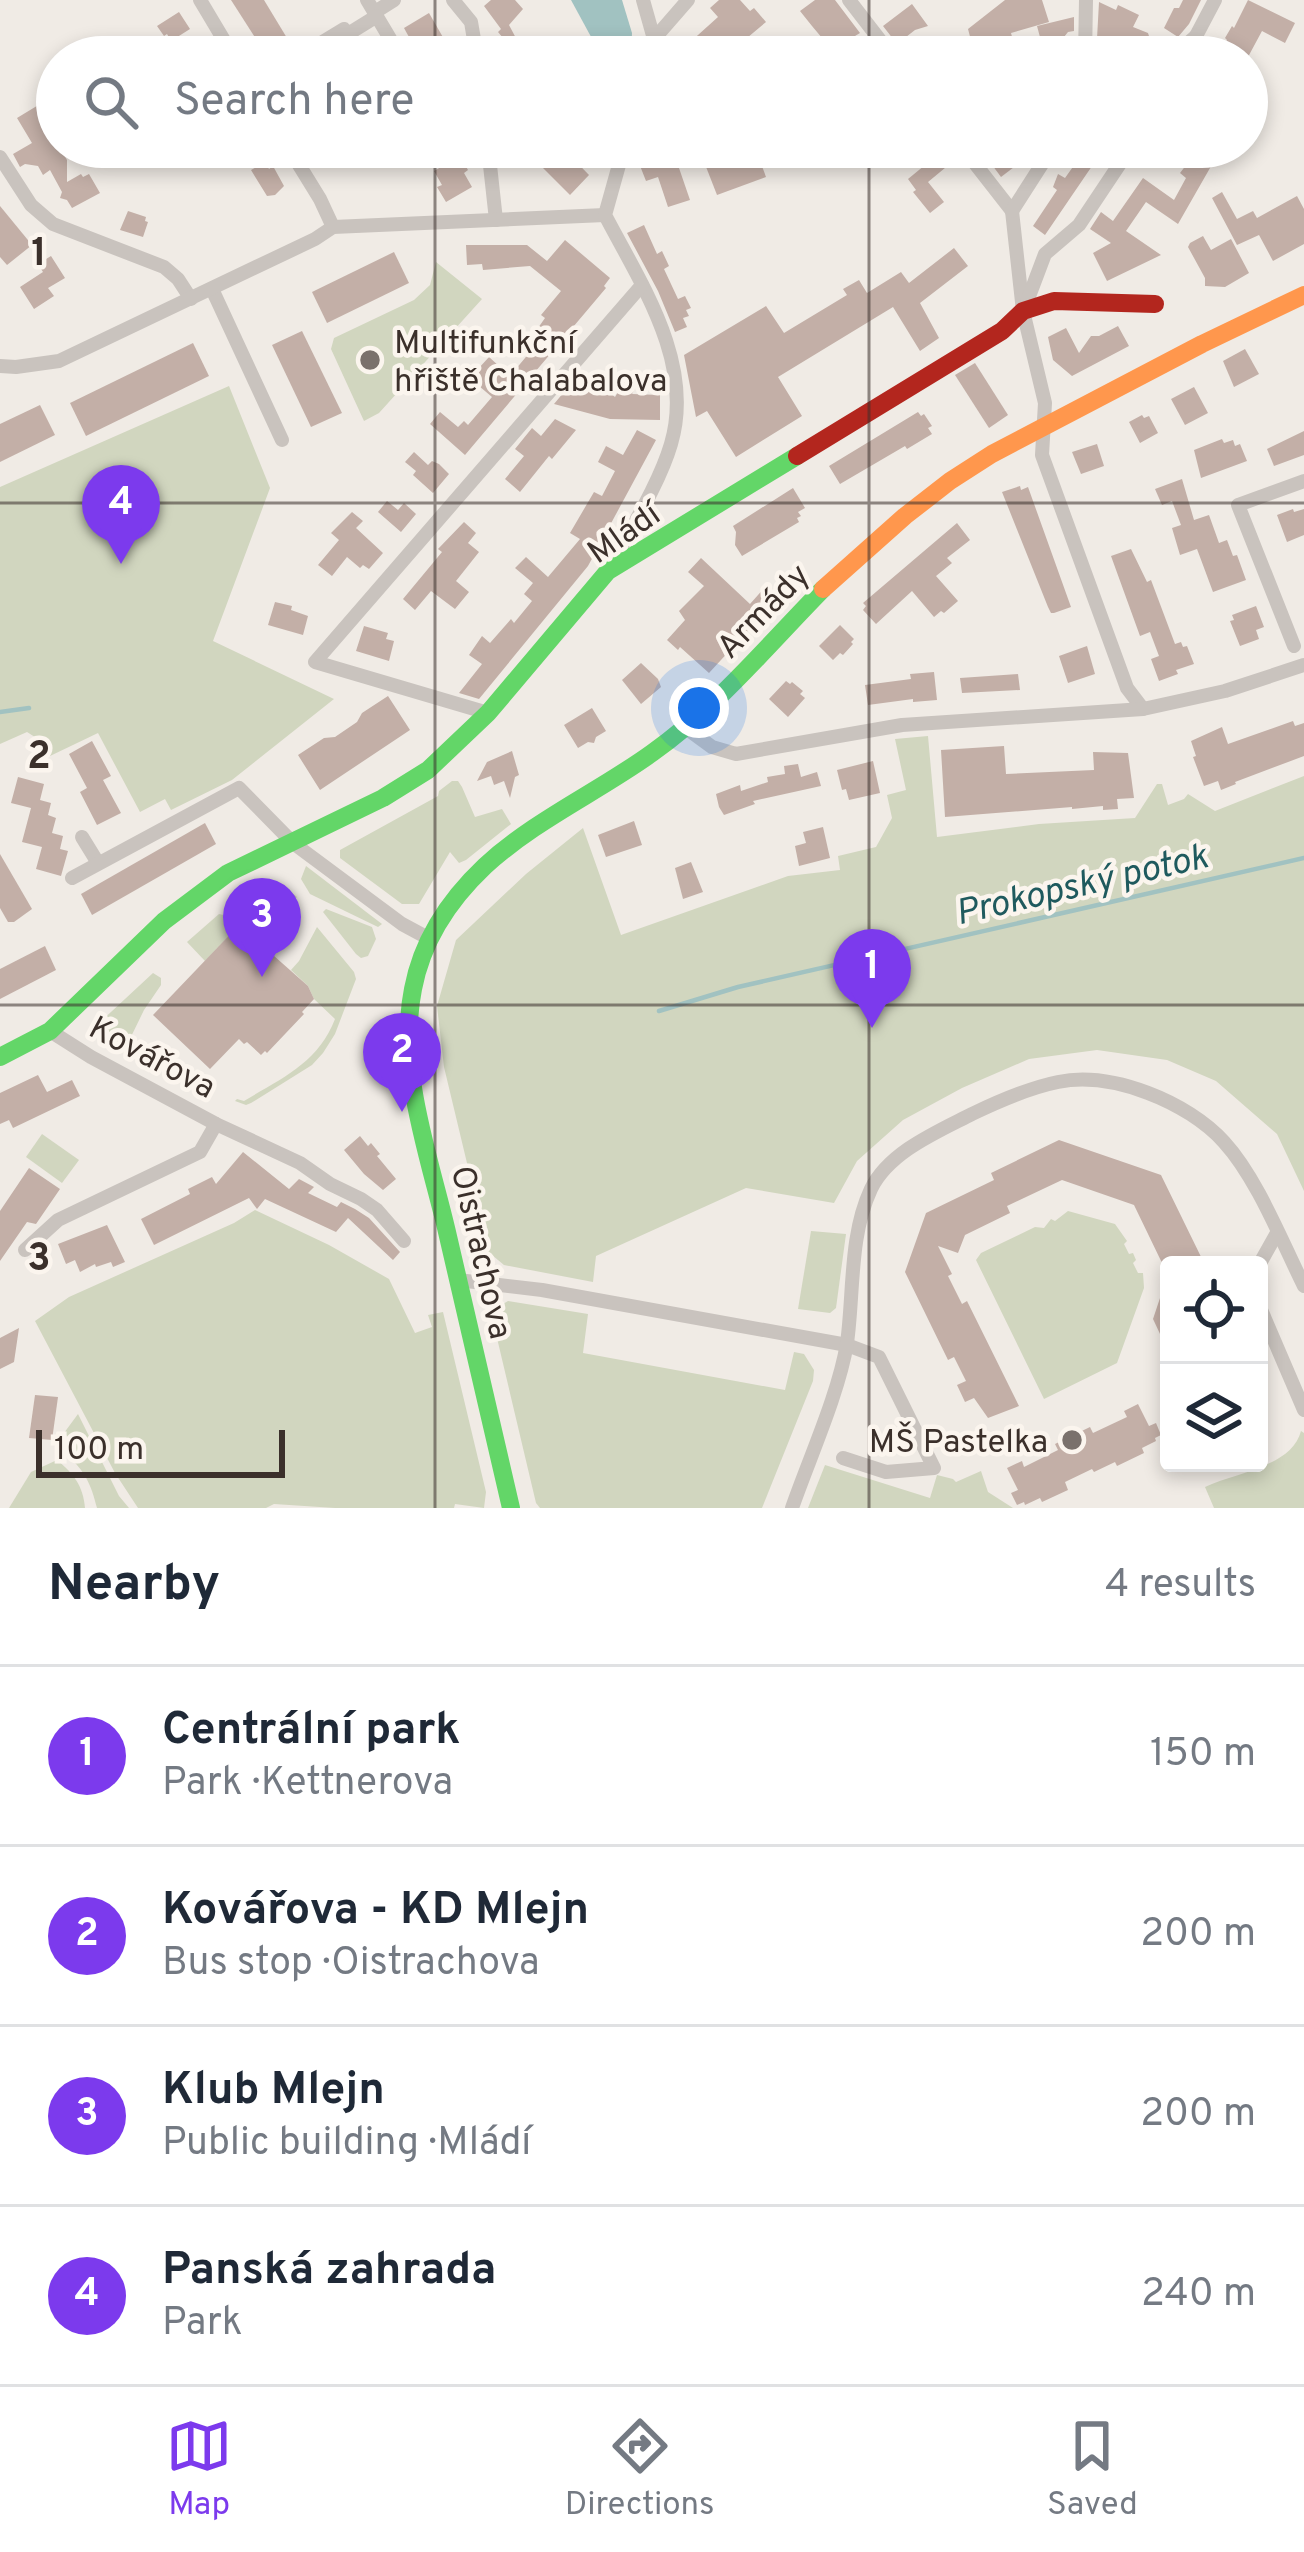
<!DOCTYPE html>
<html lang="en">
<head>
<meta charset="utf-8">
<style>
	:root { --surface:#fff; --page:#f6f6f7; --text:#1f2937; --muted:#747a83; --line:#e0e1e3; --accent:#7c3aed }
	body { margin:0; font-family:Overpass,sans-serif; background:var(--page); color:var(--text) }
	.controls { position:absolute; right:36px; bottom:36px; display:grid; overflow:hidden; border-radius:12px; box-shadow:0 6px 18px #0003 }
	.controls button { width:108px; height:108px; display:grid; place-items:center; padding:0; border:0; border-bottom:3px solid var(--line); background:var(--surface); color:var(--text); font:60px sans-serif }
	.scale { position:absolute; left:36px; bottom:30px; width:249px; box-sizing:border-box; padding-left:12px; border:6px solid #3b302b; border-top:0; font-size:33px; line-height:42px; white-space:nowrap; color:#3b302b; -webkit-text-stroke:9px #fbf5ee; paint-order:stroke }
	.you { position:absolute; left:699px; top:708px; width:42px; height:42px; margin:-30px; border:9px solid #fff; border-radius:50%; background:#1a73e8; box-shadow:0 0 0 18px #1a73e833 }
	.badge { display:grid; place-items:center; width:78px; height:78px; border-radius:50%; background:var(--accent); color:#fff; font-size:39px; font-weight:700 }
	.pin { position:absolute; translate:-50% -99px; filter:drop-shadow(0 3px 6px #0008) }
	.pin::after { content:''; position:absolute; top:63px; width:42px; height:36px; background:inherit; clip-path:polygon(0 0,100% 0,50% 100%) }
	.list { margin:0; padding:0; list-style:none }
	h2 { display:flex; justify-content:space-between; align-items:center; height:156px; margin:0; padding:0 48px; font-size:51px }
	h2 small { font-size:39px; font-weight:400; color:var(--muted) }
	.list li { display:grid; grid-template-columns:78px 1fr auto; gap:36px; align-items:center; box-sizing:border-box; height:180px; padding:0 48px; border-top:3px solid var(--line) }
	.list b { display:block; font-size:45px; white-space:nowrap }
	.list p { margin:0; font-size:39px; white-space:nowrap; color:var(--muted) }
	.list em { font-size:39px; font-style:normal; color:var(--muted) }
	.icon { flex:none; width:66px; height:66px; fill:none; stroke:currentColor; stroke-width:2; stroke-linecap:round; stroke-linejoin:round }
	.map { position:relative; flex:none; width:1304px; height:1508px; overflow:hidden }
	.search { position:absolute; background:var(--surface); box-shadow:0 6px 18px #0003; left:36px; right:36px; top:36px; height:132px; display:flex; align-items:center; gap:30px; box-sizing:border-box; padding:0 42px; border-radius:66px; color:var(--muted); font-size:45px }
	.sheet { height:876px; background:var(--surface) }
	nav { display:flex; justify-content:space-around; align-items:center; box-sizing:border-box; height:168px; border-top:3px solid var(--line); background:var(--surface); font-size:33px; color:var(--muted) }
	nav a { display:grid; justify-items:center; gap:6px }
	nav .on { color:var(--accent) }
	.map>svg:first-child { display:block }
	.green { fill:#d1d6bf }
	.water { fill:#a1c2c1 }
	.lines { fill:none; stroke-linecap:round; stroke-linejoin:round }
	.stream { stroke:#a1c2c1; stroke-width:4.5 }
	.building { fill:#c3afa7 }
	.street { stroke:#c9c3be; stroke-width:14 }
	.fast { stroke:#63d668; stroke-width:18 }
	.slow { stroke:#ff974d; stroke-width:18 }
	.jam { stroke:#b3261e; stroke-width:18 }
	.grid { fill:none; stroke:#3b302b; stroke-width:3; stroke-opacity:0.55 }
	.poi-dot { fill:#7a716c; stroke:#fbf5ee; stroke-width:4.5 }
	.labels { text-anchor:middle; stroke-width:9; stroke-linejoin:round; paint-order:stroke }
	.poi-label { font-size:33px; fill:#3b302b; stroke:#fbf5ee; text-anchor:start }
	.street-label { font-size:33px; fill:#3b302b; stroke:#fbf5ee }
	.water-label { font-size:36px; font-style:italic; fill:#1f5a5e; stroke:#fbf5ee }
	.grid-label { font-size:39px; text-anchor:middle; font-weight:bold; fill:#3b302b; stroke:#fbf5ee; stroke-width:9; stroke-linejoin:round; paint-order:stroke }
</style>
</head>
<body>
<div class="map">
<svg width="1304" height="1508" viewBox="0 0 1304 1508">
	<rect width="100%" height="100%" fill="#f0ebe5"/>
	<g class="green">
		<path d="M436 262 482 299 379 413 364 421 331 349 334 338 414 300 430 285Z"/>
		<path d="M229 386 270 488 213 641 334 699 232 780 171 810 165 799 140 812 98 733 50 756 38 739 27 732 0 744V487Z"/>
		<path d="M928 736 937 837 1039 824 1135 818 1157 784H1162L1168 805 1184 799 1188 794 1215 811 1304 776V1191L1277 1134 1216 1081 1167 1060 1097 1050 1029 1059 962 1088 903 1120 857 1161 834 1203 746 1188 596 1256 593 1282 504 1265 474 1240 472 1184 444 1067 437 1006 456 940 526 874 583 828 621 935 788 876 840 870 838 856 876 847 892 818 887 795 906 790 895 739Z"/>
		<path d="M452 781H458L462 787 475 817 502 809 511 824 466 860 459 863 450 852 419 904H402L340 858V850L438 796 439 791Z"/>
		<path d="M306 866 382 924 378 927 310 894 301 879Z"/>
		<path d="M272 884 282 886 297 897 260 929 237 906 239 901Z"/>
		<path d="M326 909 372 927 376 939 368 956 361 958 356 954 323 912Z"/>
		<path d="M219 914 228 916 239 925 205 961 187 942Z"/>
		<path d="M317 927 354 972 356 979 335 1034 323 1053 312 1065 251 1103 246 1105 235 1101 237 1099 244 1101C282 1078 318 1063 335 1019L314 999 308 986 291 970 299 961Z"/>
		<path d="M153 973 161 978V985L144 1010 126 1047 98 1032 97 1025Z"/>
		<path d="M42 1134 79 1160 62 1183 26 1157Z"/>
		<path d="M255 1210 329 1245 389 1279 415 1333 432 1327 428 1315 443 1312 486 1492 484 1508 455 1504 454 1508H335L274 1504 266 1508H138L115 1473 35 1321 69 1297 234 1223Z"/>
		<path d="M1068 1211 1115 1224 1127 1241 1124 1244 1129 1254 1133 1253 1136 1260 1133 1263 1138 1273H1143L1144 1288 1117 1363 1044 1399 976 1260 981 1253 1035 1227 1044 1228 1051 1219 1055 1221Z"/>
		<path d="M811 1231 846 1234 836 1308 830 1313 798 1309Z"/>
		<path d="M508 1301 588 1314 583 1353 785 1390 794 1352 804 1354 814 1370 813 1381 762 1508H540L536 1503 492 1317 498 1307Z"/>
		<path d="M78 1414 119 1496 129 1508H97C91 1484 85 1471 67 1455L68 1437 64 1433Z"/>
		<path d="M1301 1431 1304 1433V1508H1214L1205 1487C1234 1473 1292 1467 1301 1431Z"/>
		<path d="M57 1460C74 1474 83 1486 85 1508H9L31 1472Z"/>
		<path d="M825 1465 930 1498 937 1475 953 1479 956 1482 981 1471 988 1492 1013 1508H808Z"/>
	</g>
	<path class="water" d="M571 0H622L632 33 631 57H602Z"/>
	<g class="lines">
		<g class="stream">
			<path d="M0 712 29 708"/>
			<path d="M659 1011 738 987 1304 858"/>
		</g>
	</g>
	<g class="building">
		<path d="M231 0H264L290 43 267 56Z"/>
		<path d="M491 0H515L523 9 509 25 526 57H519L498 32 501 29 484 6Z"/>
		<path d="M719 0H740L750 11 754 8 766 22 735 48 726 38 704 57H700L688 44 718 17 710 8Z"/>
		<path d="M815 0H835L860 33 850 39 862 57H838L812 26 800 11Z"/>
		<path d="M1005 0H1042L1049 22 1011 33 1015 48 996 54 992 42 973 48 968 29Z"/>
		<path d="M1183 0H1201L1189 24 1178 37 1164 28 1174 8H1179Z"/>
		<path d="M1248 0 1295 23 1285 43 1262 31 1248 57H1227L1220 53 1227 40 1225 38 1232 26 1234 28Z"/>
		<path d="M1099 2 1116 10 1118 5 1139 15 1133 27 1148 33 1155 55 1116 37 1112 57H1096Z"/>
		<path d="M912 4 928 26 915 30 897 44 883 26Z"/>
		<path d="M179 12 190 29 171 41 167 34 164 36 157 26Z"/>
		<path d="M429 13 448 46 429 57H420L404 28Z"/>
		<path d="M1074 17V31L1068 32 1056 47 1044 52 1037 26Z"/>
		<path d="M45 101 56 119 46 125 67 160V182L81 174 83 177 89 174 100 193 72 208 67 200 60 198 62 192 50 170 43 175 38 166 25 164 20 167 13 154 32 143 17 118Z"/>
		<path d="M522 147H562L589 175 570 195Z"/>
		<path d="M650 147H698L703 159 679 168 690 200 668 207 658 177 646 181 635 153Z"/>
		<path d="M723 147H755L766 177 717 195 701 154Z"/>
		<path d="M947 147 957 158 928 182 944 202 930 213 913 192 916 190 908 179Z"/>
		<path d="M993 147H1024L1030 155 1001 177 984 154Z"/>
		<path d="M1087 147H1105L1045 235 1033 226 1057 190 1053 187 1058 174 1065 178Z"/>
		<path d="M1172 147H1222L1178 224 1146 202 1126 231 1161 255 1107 281 1093 253 1111 243 1090 229 1101 212 1113 221 1143 178 1174 200 1186 178 1180 173 1190 160Z"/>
		<path d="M460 156 468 170 464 173 472 187 446 202 437 187 442 185 434 171Z"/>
		<path d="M265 162 269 169 273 166 284 186 275 195 267 196 251 170Z"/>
		<path d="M1222 192 1237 219 1253 211 1257 218 1297 196 1304 209V244L1273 261 1259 235 1237 245 1212 198Z"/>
		<path d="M0 206 32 245 7 265 0 257Z"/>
		<path d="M128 211 146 217 145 221 148 222 143 237 120 230Z"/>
		<path d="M644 225 657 254 662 251 669 266 664 269 678 299 685 296 691 308 686 310 689 316 683 318 687 327 675 332 658 291 627 233Z"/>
		<path d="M1203 236 1211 250 1231 239 1249 273 1225 287 1205 286V278L1188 247 1190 243Z"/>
		<path d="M565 240 610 278 604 286 606 288 465 455 430 424 440 412 458 427 464 421 468 425 492 397 472 380 480 370 478 369 489 357 510 376 530 352 524 348 545 318 541 315 561 291 530 266 483 270 482 264 467 265 466 245H527L547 261Z"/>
		<path d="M954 248 968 266 920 303 939 338 920 351 893 307 778 377 802 416 736 457 707 411 696 417 684 355 766 306 784 333 847 295 843 289 859 280 867 293 901 272 909 283Z"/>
		<path d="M394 252 409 283 327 323 312 292Z"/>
		<path d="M51 256 65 278 48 288 54 296 34 309 20 287 43 272 38 264Z"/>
		<path d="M1118 326 1129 346 1072 376 1053 360 1048 337 1066 328 1079 353 1091 336H1099Z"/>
		<path d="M302 331 342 413 311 427 272 345Z"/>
		<path d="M193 343 209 376 86 436 70 403Z"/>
		<path d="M1245 349 1259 374 1234 387 1223 361Z"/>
		<path d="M975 363 1008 415 989 428 955 375Z"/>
		<path d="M629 373 640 380 632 394 660 395V420L610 419 554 404 569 386 577 393 591 377 615 397Z"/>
		<path d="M1194 387 1208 413 1185 425 1171 399Z"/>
		<path d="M40 405 55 435 0 462V424Z"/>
		<path d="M918 412 921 416 924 414 932 426 928 428 932 434 907 449 905 446 840 484 829 466Z"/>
		<path d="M1142 415 1144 418 1149 416 1158 433 1140 443 1129 422Z"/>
		<path d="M555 419 576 430 552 459 549 456 520 492 505 479 524 456 515 449 532 428 541 436Z"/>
		<path d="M637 430 656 440 588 566 479 699 459 693 482 664 469 655 482 636 490 643 511 619 514 623 532 601 524 594 533 583 515 568 526 557 548 577 580 539 570 533 594 492 602 496 615 471 598 462 606 446 623 455Z"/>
		<path d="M1304 431V455L1274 466 1267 449Z"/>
		<path d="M1222 439 1224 443 1233 440 1235 446 1240 444 1247 461 1201 478 1194 450Z"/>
		<path d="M1097 444 1104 466 1081 474 1072 452Z"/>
		<path d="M414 452 428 465 432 461 439 464 449 474 433 493 413 475 416 471 405 462Z"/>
		<path d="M1182 479 1194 520 1209 515 1219 543 1227 540 1233 556 1237 555 1246 580 1213 592 1197 549 1180 555 1172 528 1181 525 1172 501 1162 505 1155 489Z"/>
		<path d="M1020 486 1021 490 1028 487 1071 607 1054 613H1051L1048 607 1002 492Z"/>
		<path d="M793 488 805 508 798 512 801 516 797 518 799 522 742 556 735 545 736 532 733 526Z"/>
		<path d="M387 501 398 510 404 503 416 514 401 532 378 512Z"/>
		<path d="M1293 509 1294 512 1304 509V535L1287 542 1277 515Z"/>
		<path d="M352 512 363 521 356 528 383 553 369 569 363 565 360 568 347 557 332 576 318 565 339 540 331 533Z"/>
		<path d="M464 522 476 533 468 543 479 552 456 581 469 592 455 609 431 591 415 610 403 599 442 552 438 549Z"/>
		<path d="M957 523 970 540 947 558 952 563 936 576 958 601 944 613 941 611 934 617 912 591 876 624 863 610 866 606 863 603Z"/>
		<path d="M1131 549 1147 582 1151 580 1175 644 1181 642 1183 647 1187 646 1194 664 1176 670 1178 674 1159 681 1151 659 1159 656 1150 632 1140 636 1111 556Z"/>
		<path d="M701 558 750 604 765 587 777 599 709 673 680 647 678 650 667 640 685 620 679 611 704 586 688 572Z"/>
		<path d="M275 602 292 606 291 610 308 616 303 635 268 625Z"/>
		<path d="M1256 606 1264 627 1256 630 1259 639 1240 646 1230 621 1234 620 1232 615Z"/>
		<path d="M840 625 854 639 851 642 853 644 843 655 840 653 833 660 819 646Z"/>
		<path d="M364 626 388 633 386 639 394 641 389 661 356 651Z"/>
		<path d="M1087 646 1095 674 1068 683 1059 656Z"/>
		<path d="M641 663 658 679 661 687 641 704 622 680Z"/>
		<path d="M934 672 937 700 913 702V699L868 705 865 685 911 679 910 674Z"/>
		<path d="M1018 674 1020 690 962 693 960 678Z"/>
		<path d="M786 681 790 684 792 682 803 691 800 694 805 698 788 717 769 699Z"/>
		<path d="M388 696 410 730 320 790 298 755 324 738 335 737 357 722 362 713Z"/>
		<path d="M592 708 606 731 596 737 594 743 588 742 578 748 564 725Z"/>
		<path d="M1293 721 1295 726 1304 723V756L1235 782 1236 784 1221 790 1218 781 1204 786 1193 757 1196 756 1191 741 1222 727 1228 744Z"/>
		<path d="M92 741 111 776 103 780 121 813 97 825 80 792 87 788 69 754Z"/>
		<path d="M1004 746 1006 774 1094 770 1093 752 1128 753 1134 798 1117 799 1118 809 1103 810V806L1072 809V807L945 817 941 750Z"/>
		<path d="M512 751 519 775 515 777 510 798 504 781 494 785 491 776 477 781 487 762Z"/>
		<path d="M873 761 880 793 849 800 846 789 842 790 837 770Z"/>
		<path d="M798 764 801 777 817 772 821 786 753 801 755 804 724 815 719 807 716 794 740 785 741 791 768 782 767 777 785 774 784 766Z"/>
		<path d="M18 777 44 784 40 800 51 803 48 815 56 818 52 833 63 836 60 849 68 851 61 876 36 869 42 847 22 842 31 808 11 803Z"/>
		<path d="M634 821 642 845 606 857 598 835Z"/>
		<path d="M205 823 216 844 92 915 81 894Z"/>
		<path d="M823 827 830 858 799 866 795 846 806 843 803 832Z"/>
		<path d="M0 854 32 909 14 922H8L0 908Z"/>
		<path d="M691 862 703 892 683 899 675 868Z"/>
		<path d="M239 925 308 986 314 999 302 1012 304 1014 267 1053 265 1051 261 1055 247 1042 244 1044 239 1039 210 1069 153 1015Z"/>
		<path d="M45 946 56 970 0 999V969Z"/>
		<path d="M38 1075 47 1092 72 1080 80 1096 13 1128 9 1120 0 1124V1093Z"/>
		<path d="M360 1136 368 1146 371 1143 380 1154 377 1156 396 1179 383 1190 364 1174 344 1150Z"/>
		<path d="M1059 1140 1161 1175 1205 1265H1163L1134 1205 1062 1180 1007 1206 1010 1213 965 1235 958 1253 938 1246 952 1274 948 1276 962 1304 967 1301 1019 1406 988 1418 974 1398 965 1402 957 1385 966 1381 954 1357 948 1360 905 1272 926 1213 994 1180 991 1173Z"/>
		<path d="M243 1152 289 1189 299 1179 314 1187 308 1193 337 1207 341 1202 355 1209 369 1218 400 1252 393 1260 348 1218 336 1232 265 1199 257 1209 249 1198 154 1245 141 1219 190 1194 188 1189 212 1177 216 1184Z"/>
		<path d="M29 1168 60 1189 36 1224 27 1222 0 1261V1211Z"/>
		<path d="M107 1225 125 1262 113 1267 111 1262 96 1267 95 1264 80 1272 75 1260 66 1264 58 1244Z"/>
		<path d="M1167 1277 1169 1278V1353L1153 1319Z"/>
		<path d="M19 1328 14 1362 0 1369V1338Z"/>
		<path d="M35 1395 58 1397 52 1440 29 1438Z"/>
		<path d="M1138 1404 1149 1426 1156 1423 1161 1435 1155 1438 1156 1441 1142 1448 1144 1453 1117 1466 1115 1462 1094 1472 1092 1469 1065 1482 1068 1490 1042 1502 1040 1498 1025 1505 1024 1502 1017 1505 1011 1493 1018 1490 1007 1468 1022 1461 1024 1467 1058 1450 1055 1444 1090 1427 1093 1433 1127 1417 1124 1411Z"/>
	</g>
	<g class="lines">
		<g class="street">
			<path d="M200 0 234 57"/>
			<path d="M367 0 401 57"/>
			<path d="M453 0 471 22 477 57"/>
			<path d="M643 0 654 39"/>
			<path d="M849 0 893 57"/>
			<path d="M375 12 394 0"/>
			<path d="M298 57 344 29 348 34 377 16"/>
			<path d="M649 57 654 39 688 0"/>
			<path d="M1085 57 1086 0"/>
			<path d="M1172 57 1195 37"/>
			<path d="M1191 57 1196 36 1215 0"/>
			<path d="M288 147 320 199 333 227"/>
			<path d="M488 147 496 220"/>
			<path d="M962 147 1012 211"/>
			<path d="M0 157 31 205 53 224 164 267 178 279 191 299"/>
			<path d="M1012 211 1023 311 1045 403 1042 455 1127 688 1143 709"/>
			<path d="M1012 211 1053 147"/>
			<path d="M212 289 282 440"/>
			<path d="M1025 307 1045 254 1079 225 1131 147"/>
			<path d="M0 366 16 367 59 361 315 239 333 227 605 215"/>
			<path d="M608 571C628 533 659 485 671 444 695 363 641 284 605 215L624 147"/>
			<path d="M1294 646 1238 505 1304 481"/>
			<path d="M488 713 315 662 642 285"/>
			<path d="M686 728 712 747 736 754 902 725 1143 709 1225 691 1304 665"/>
			<path d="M82 837 98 863"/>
			<path d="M72 878 239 788 293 843 402 924 428 938"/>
			<path d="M50 1031 91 1057 216 1124 300 1163 330 1184 361 1199 377 1210 404 1241"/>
			<path d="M25 1250 58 1220 200 1152 216 1124"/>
			<path d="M1259 1265 1277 1233"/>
			<path d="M458 1280 542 1290 847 1345 879 1357 934 1468 886 1472 843 1458"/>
			<path d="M1259 1305 1304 1410"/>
			<path d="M792 1508C809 1459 839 1393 847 1343 854 1293 849 1236 871 1189 889 1152 937 1132 972 1114 999 1101 1028 1088 1058 1082 1112 1071 1188 1102 1224 1142 1257 1178 1282 1242 1304 1286"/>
		</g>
		<g class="fast">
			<path d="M0 1057 50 1031 164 921 228 873 383 798 428 770 488 713 608 571 797 456"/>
			<path d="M511 1508C490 1416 469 1324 447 1232 429 1155 397 1069 413 989 422 941 450 899 485 866 535 820 598 792 652 753 717 707 767 646 823 589"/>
		</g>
		<path class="slow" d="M823 589 905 516 950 481 992 454 1202 344 1304 295"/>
		<path class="jam" d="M797 456 1002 331 1023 311 1054 301 1155 304"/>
	</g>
	<path class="grid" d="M435 0V57M869 0V57M435 147V1508M869 147V1508M0 503H1304M0 1005H1304"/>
	<g class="poi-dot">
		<circle cx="370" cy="360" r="12"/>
		<circle cx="1072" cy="1440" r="12"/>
	</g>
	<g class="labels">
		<g class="poi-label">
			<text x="394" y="353">Multifunkční<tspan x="394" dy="38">hřiště Chalabalova</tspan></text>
			<text x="1048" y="1452" text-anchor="end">MŠ Pastelka</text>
		</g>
		<g class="street-label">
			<text transform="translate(623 532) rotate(-35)" y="12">Mládí</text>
			<text transform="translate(762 610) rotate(-46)" y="12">Armády</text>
			<text transform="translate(153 1056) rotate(28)" y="12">Kovářova</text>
			<text transform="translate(483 1252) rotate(77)" y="12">Oistrachova</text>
		</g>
		<g class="water-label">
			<text transform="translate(1081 883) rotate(-13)" y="13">Prokopský potok</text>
		</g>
	</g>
	<g class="grid-label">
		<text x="39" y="265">1</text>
		<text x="39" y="768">2</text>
		<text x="39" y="1270">3</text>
	</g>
</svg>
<div class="controls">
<button><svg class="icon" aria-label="locate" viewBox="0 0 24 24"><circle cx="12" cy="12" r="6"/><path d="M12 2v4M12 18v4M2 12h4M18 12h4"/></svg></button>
<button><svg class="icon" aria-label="layers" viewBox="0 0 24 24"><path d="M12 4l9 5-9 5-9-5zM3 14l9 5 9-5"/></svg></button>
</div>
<div class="scale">100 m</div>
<div class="you"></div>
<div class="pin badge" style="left:872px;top:1028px">1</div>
<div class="pin badge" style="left:402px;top:1112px">2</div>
<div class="pin badge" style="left:262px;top:977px">3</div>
<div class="pin badge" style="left:121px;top:564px">4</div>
<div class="search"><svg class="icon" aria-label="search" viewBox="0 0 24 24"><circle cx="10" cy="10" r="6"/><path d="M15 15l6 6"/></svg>Search here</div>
</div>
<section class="sheet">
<h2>Nearby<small>4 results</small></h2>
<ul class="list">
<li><span class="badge">1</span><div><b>Centrální park</b><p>Park · Kettnerova</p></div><em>150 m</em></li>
<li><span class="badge">2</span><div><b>Kovářova - KD Mlejn</b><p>Bus stop · Oistrachova</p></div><em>200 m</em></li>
<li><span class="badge">3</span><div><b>Klub Mlejn</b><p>Public building · Mládí</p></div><em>200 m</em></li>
<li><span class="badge">4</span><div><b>Panská zahrada</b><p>Park</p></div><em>240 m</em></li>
</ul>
</section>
<nav>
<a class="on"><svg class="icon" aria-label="map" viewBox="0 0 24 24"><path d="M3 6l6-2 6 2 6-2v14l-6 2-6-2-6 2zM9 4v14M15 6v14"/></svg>Map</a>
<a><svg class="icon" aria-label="directions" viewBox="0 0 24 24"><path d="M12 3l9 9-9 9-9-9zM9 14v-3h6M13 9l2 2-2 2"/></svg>Directions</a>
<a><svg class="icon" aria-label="saved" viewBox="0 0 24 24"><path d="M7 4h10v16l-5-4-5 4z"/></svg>Saved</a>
</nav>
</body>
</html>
